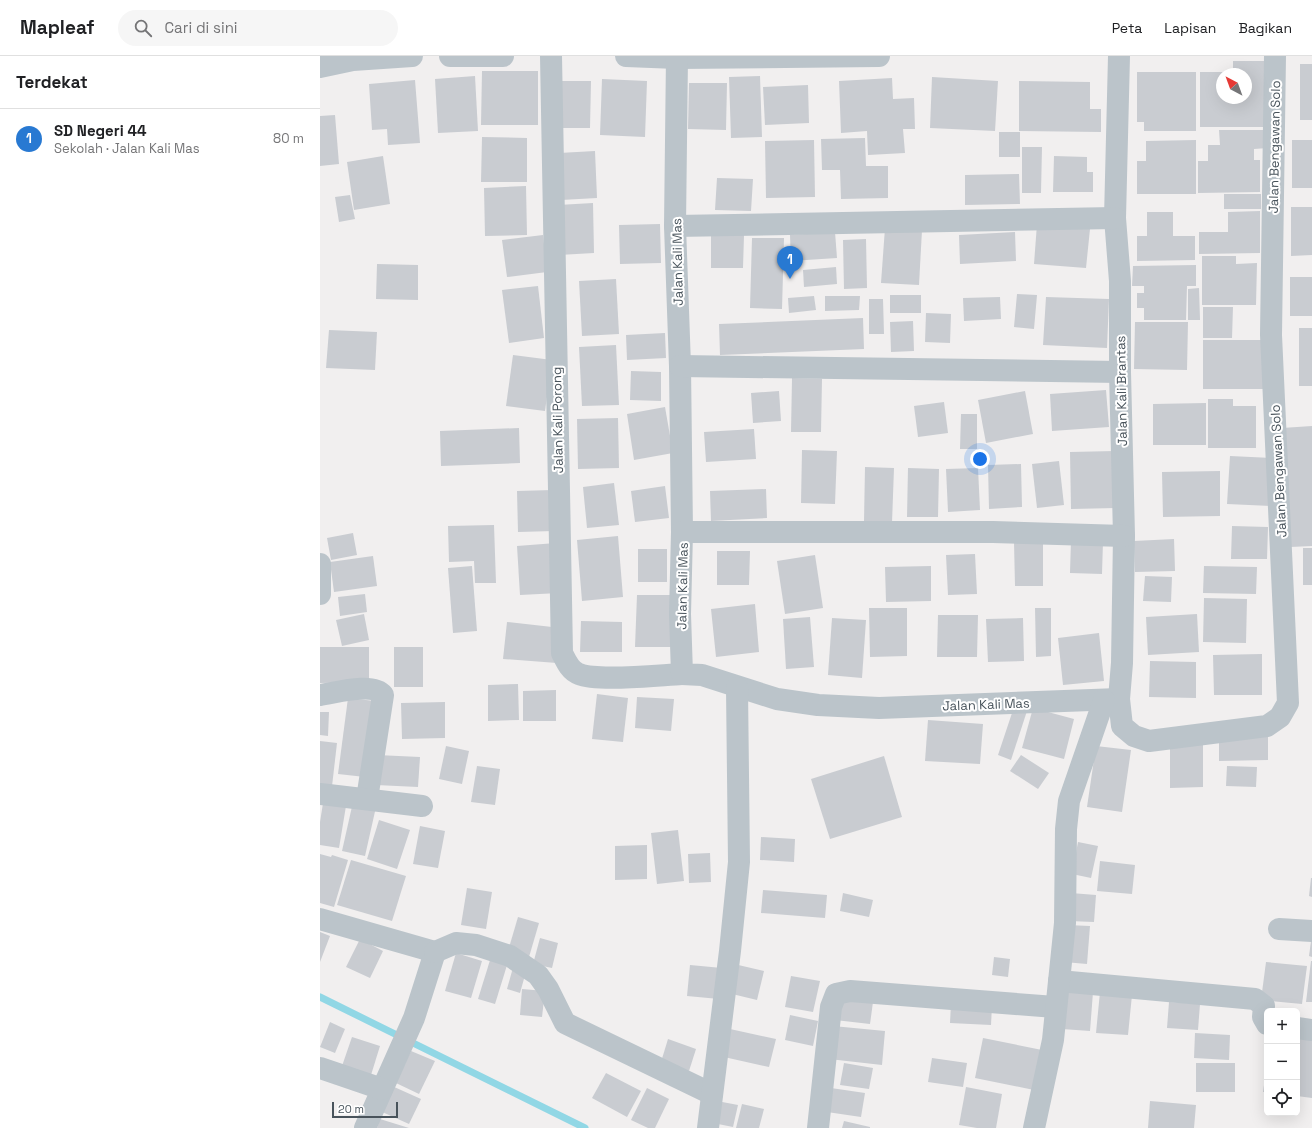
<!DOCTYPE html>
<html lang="id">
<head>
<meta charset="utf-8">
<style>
	:root { --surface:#fff; --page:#f6f6f6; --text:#202124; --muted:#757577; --line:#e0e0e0; --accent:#2879d2 }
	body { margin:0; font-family:"Space Grotesk",sans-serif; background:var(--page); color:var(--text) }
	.controls { position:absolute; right:12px; bottom:12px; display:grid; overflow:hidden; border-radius:6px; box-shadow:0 4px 16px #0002 }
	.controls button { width:36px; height:36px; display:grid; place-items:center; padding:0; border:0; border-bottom:1px solid var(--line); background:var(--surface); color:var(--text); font:20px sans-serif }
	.compass { position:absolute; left:896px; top:12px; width:36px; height:36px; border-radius:50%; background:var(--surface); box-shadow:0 4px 16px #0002; rotate:319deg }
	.scale { position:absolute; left:12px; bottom:10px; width:66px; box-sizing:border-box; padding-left:4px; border:2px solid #48535b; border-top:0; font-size:11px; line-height:14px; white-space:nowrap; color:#48535b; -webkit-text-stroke:3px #fff; paint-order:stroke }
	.you { position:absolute; left:660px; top:403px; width:14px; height:14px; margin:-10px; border:3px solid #fff; border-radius:50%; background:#1a73e8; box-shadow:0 0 0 6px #1a73e833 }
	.badge { display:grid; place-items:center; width:26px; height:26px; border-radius:50%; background:var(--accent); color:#fff; font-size:13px; font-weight:700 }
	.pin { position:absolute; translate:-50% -33px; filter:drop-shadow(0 1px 2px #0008) }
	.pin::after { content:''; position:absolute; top:21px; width:14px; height:12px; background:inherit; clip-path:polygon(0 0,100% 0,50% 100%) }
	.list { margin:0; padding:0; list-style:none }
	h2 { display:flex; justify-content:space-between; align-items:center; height:52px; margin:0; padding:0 16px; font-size:17px }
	h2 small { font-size:13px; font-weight:400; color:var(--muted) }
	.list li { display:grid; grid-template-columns:26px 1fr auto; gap:12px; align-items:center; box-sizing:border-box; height:60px; padding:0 16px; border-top:1px solid var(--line) }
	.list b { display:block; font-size:15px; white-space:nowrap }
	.list p { margin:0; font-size:13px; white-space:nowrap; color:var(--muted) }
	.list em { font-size:13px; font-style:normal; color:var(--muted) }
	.icon { flex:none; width:22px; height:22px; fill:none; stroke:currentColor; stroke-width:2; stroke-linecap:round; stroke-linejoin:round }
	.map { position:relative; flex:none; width:992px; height:1072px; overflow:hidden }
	header { display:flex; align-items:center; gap:24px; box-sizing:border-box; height:56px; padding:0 20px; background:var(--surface); border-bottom:1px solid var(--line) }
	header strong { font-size:19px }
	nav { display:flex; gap:22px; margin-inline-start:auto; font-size:14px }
	.search { width:280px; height:36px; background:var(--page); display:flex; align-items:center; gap:10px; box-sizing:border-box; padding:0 14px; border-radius:22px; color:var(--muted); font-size:15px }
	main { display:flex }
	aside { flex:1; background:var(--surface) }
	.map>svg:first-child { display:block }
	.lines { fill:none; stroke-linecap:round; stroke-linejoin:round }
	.stream { stroke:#91d7e5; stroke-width:7 }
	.building { fill:#c9ccd1; fill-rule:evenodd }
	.minor { stroke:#bbc4ca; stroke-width:22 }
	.labels { text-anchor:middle; stroke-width:4; stroke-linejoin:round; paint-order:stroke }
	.street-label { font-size:13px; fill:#48535b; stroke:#fff }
</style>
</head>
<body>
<header>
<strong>Mapleaf</strong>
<div class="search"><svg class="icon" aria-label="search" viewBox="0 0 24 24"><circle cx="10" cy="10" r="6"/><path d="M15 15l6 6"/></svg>Cari di sini</div>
<nav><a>Peta</a><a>Lapisan</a><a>Bagikan</a></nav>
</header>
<main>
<aside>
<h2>Terdekat<small></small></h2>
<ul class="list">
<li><span class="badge">1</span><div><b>SD Negeri 44</b><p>Sekolah · Jalan Kali Mas</p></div><em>80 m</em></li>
</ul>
</aside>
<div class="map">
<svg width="992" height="1072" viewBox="0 0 992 1072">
	<rect width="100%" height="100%" fill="#f1efef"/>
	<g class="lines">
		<path class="stream" d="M0 941 265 1072"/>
	</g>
	<g class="building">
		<path d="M913 5H947V71H880V16H913ZM902 18H926V42H902Z"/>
		<rect x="980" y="8" width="12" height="56"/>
		<path d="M162 15H218V69H161Z"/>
		<path d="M817 16H876V75H824V66H817Z"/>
		<path d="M155 20 158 75 118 77 115 23Z"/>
		<path d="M440 20 442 81 411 82 409 21Z"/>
		<path d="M612 21 678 25 675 75 610 72Z"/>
		<path d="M572 22 573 43 594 42 595 73H583L585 97 548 99 547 75 521 77 519 25Z"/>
		<path d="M282 23 327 25 325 81 280 79Z"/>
		<path d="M95 24 100 87 68 89 67 73 52 74 49 28Z"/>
		<path d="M237 25H271L270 72H236Z"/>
		<path d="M699 25 770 26V53H781V76L699 75Z"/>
		<path d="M369 27H407L406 74 368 73Z"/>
		<path d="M488 29 489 67 445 69 443 31Z"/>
		<path d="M15 59 19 108 0 110V60Z"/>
		<path d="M899 74H948V92L934 93V104H940V136L878 137V105H888V89H900Z"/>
		<rect x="679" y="76" width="21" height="25"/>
		<path d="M162 81 207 82V126H161Z"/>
		<path d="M545 82 546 110H568V142L521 143 520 114H502L501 83Z"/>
		<path d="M494 84 495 141 446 142 445 85Z"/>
		<path d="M876 84V138H817V105H826V85Z"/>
		<rect x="972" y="84" width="20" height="48"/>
		<path d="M702 91H722L721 137H702Z"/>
		<path d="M275 95 277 142 241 144 239 97Z"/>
		<path d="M63 100 70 148 34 154 27 106Z"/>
		<path d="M734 100 767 101V116H773V136H733Z"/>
		<path d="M699 118 700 148 645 149V119Z"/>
		<path d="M397 122 433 123 431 155 395 154Z"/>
		<path d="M206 130 207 179 165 180 164 132Z"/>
		<rect x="904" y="138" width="37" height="15"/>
		<path d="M30 139 35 163 19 166 15 141Z"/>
		<path d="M273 147 274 197 239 199 238 149Z"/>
		<path d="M971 151H992V199L971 200Z"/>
		<path d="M940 155V197L879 198V176H908V156Z"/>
		<path d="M827 156H853V180H875V204L817 205V180H827Z"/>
		<path d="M340 168 341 207 300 208 299 169Z"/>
		<path d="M717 168 770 173 766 212 714 208Z"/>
		<path d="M565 172 602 174 599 229 561 227Z"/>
		<path d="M515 176 517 202 471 205 470 179Z"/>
		<path d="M695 176 696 205 640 208 639 179Z"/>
		<path d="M223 179 227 216 187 221 182 184Z"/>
		<path d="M391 179H424L423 212H391Z"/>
		<path d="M432 182H464L462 253 430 252Z"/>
		<path d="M546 183 547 232 524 233 523 184Z"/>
		<path d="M882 200H916V208L937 207 936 249H882Z"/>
		<path d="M57 208 98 209V244L56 243Z"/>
		<path d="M876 209V230H867L866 264H824V252H817V237H824V230H812L813 210Z"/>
		<path d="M516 211 517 228 484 231 483 214Z"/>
		<rect x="970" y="221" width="22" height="39"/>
		<path d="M296 223 299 278 262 280 259 225Z"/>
		<path d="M218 230 224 282 189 287 182 234Z"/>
		<path d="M879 232 880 264H868V233Z"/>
		<path d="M697 238 717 239 714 273 694 271Z"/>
		<rect x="570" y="239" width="31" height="18"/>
		<path d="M494 240 496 254 469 257 468 242Z"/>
		<path d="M505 240H540L539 254 505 255Z"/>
		<path d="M680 241 681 263 644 265 643 242Z"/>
		<path d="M726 241 789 243 787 292 723 289Z"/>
		<path d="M549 243H563L564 278H549Z"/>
		<path d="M883 251H913L912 282H883Z"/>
		<path d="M606 257 631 258 630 287 605 286Z"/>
		<path d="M543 262 544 293 400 299 399 268Z"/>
		<path d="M593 265 594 295 571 296 570 266Z"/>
		<path d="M815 266H868L867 314 814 313Z"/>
		<rect x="979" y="272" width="13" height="58"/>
		<path d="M9 274 57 276 55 314 6 312Z"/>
		<path d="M345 277 346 302 307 304 306 279Z"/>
		<rect x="883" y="284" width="61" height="49"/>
		<path d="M296 289 299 349 262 350 259 291Z"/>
		<path d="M193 299 232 304 225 355 186 350Z"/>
		<path d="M311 315 341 316V345L310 344Z"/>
		<path d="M472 322 502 323 501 376H471Z"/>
		<path d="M786 334 789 371 732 375 730 338Z"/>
		<path d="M459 335 461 365 433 367 431 337Z"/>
		<path d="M705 335 713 378 666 387 658 344Z"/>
		<path d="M888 343H913V350H936V392H888Z"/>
		<path d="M624 346 628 377 598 381 594 350Z"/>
		<path d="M886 347V389H833V348Z"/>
		<path d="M345 351 353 397 314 404 307 358Z"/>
		<path d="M641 358H657V393H640Z"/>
		<path d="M298 362 299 412 258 413 257 363Z"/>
		<path d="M992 370V490L970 491 962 372Z"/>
		<path d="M199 372 200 407 121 410 120 375Z"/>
		<path d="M434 373 436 403 386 406 384 376Z"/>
		<path d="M482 394 517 395 515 448 481 447Z"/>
		<path d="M795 395 796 452 751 453 750 396Z"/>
		<path d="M910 400 954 402 951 450 907 448Z"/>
		<path d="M739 405 744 449 717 452 712 408Z"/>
		<path d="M701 408 702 451 669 453 668 409Z"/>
		<path d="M545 411 574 412 572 467 544 466Z"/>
		<path d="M588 412 619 413 618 461H587Z"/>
		<path d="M658 412 660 454 628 456 626 413Z"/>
		<path d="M900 415V460L843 461 842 416Z"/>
		<path d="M294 427 299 469 267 472 263 431Z"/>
		<path d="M345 430 349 462 315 466 311 435Z"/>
		<path d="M446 433 447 462 391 465 390 435Z"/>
		<path d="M233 434 234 475 198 476 197 435Z"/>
		<path d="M174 469 176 527H155L154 505 129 506 128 470Z"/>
		<path d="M912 470 948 471 947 503H911Z"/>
		<path d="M33 477 37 499 11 504 7 482Z"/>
		<path d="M298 480 303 541 262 545 257 484Z"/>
		<path d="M854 483 855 515 815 516 814 485Z"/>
		<path d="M751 484 783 485 782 518 750 517Z"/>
		<path d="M694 486H723V530H695Z"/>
		<path d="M236 487 239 537 200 539 197 490Z"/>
		<rect x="983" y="492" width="9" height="37"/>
		<rect x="318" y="493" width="29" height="33"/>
		<path d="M397 495H430L429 529H397Z"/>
		<path d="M655 498 657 538 628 539 626 499Z"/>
		<path d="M495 499 503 552 465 558 457 505Z"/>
		<path d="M53 500 57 530 14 536 10 506Z"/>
		<path d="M152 510 157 575 133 577 128 512Z"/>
		<path d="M611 510V545L566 546 565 511Z"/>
		<path d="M884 510 937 511 936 538 883 537Z"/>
		<path d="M825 520 852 521 851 546 823 545Z"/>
		<path d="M45 538 47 556 20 560 18 541Z"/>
		<path d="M317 539H352L351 591H315Z"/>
		<path d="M884 542 927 543 926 587 883 586Z"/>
		<path d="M435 548 439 596 396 601 391 553Z"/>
		<path d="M549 552H587V600L550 601Z"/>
		<path d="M715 552H731V600L716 601Z"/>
		<path d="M44 558 49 584 22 590 16 564Z"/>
		<path d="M877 558 879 596 828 599 826 561Z"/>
		<path d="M618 559H658L657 601H617Z"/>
		<path d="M490 561 494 611 466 613 463 563Z"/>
		<path d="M512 562 546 564 542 622 508 619Z"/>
		<path d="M703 562 704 605 668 606 666 563Z"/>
		<path d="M261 565 302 566V596H260Z"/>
		<path d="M187 566 241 572 237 607 183 603Z"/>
		<path d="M779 577 784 625 743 629 738 582Z"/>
		<path d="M0 591H49V626L0 627Z"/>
		<rect x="74" y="591" width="29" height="40"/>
		<path d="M942 598V639H894L893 599Z"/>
		<path d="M830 605 876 606V642L829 641Z"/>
		<path d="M198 628 199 664 168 665V629Z"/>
		<path d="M236 634V665H203V635Z"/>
		<path d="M277 638 308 642 303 686 272 683Z"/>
		<path d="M317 641 354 643 351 675 315 672Z"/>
		<path d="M28 642 55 645 45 721 18 718Z"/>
		<path d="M125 646V682L82 683 81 647Z"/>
		<path d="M694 651 707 655 691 704 678 699Z"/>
		<path d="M713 652 754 663 744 703 702 692Z"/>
		<path d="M0 656H9L8 680 0 679Z"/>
		<path d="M608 664 663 668 660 708 605 705Z"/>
		<path d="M899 679H948V704L899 705Z"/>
		<path d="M0 685 17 687 11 739 0 737Z"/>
		<path d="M850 688H883V731L850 732Z"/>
		<path d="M126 690 149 695 142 728 119 723Z"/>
		<path d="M776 690 811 694 802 756 767 751Z"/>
		<path d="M57 699 100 701 98 731 56 729Z"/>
		<path d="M701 699 729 717 718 733 690 715Z"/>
		<path d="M564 700 582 761 510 783 491 723Z"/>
		<path d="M157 710 180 713 175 749 151 746Z"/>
		<path d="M907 710 937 711 936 731 906 730Z"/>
		<path d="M4 741 27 744 19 792 0 789V766Z"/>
		<path d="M33 746 56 751 45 800 22 795Z"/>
		<path d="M59 764 90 774 77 813 47 803Z"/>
		<path d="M100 770 125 775 118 812 93 808Z"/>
		<path d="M358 774 364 825 337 828 331 777Z"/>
		<path d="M441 781 475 783 474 806 440 804Z"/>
		<path d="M758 786 778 790 771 822 752 818Z"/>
		<path d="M327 789V823L295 824V790Z"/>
		<path d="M390 797 391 826 369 827 368 798Z"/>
		<path d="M0 798 11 801 12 799 28 804 14 851 0 847Z"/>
		<path d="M31 804 86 820 72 865 17 849Z"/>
		<path d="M780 805 815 809 812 838 777 835Z"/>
		<path d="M991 822H992V841L989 840Z"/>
		<path d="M147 832 172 836 166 873 141 869Z"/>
		<path d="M443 834 507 839 505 862 441 857Z"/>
		<path d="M523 837 553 844 549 861 520 855Z"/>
		<path d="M751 837 776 839 774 866 749 865Z"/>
		<path d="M198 861 219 867 209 901 188 895Z"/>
		<path d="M747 869 770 870 767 908 744 906Z"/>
		<path d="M0 876 10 880 0 906Z"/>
		<path d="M220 882 238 887 232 912 213 908Z"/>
		<path d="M40 883 63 895 50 922 26 911Z"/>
		<path d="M991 885H992V901L989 900Z"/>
		<path d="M136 897 162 905 151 942 125 935Z"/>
		<path d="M171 901 188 906 175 948 158 943Z"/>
		<path d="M674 901 690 903 688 921 672 919Z"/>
		<path d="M991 905H992V946H986Z"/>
		<path d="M946 906 987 910 982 948 941 944Z"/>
		<path d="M194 908 207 912 200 937 187 933Z"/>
		<path d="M414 908 444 915 437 944 408 937Z"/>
		<path d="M370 909 402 912 399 943 367 940Z"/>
		<path d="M471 920 500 925 493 956 465 951Z"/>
		<path d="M202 933 225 935 222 961 200 959Z"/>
		<path d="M745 934 773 936 770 975 742 973Z"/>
		<path d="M780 936 812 939 808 979 776 977Z"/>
		<path d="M518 941 553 946 550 968 515 964Z"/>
		<path d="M849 946 880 948 878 974 847 972Z"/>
		<path d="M631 948 672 950 671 969 630 967Z"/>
		<path d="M470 959 498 965 493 990 465 984Z"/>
		<path d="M10 966 25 973 15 997 0 991Z"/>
		<path d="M513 970 565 975 562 1009 509 1003Z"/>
		<path d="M410 973 456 983 449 1011 404 1001Z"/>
		<path d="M875 977 910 979 909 1004 874 1002Z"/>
		<path d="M977 978 992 980V1042L977 1040Z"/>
		<path d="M32 981 60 990 51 1019 22 1010Z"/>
		<path d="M663 982 722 994 714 1034 655 1022Z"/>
		<path d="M348 983 376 993 369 1015 341 1006Z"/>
		<path d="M91 995 115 1005 99 1038 76 1027Z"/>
		<path d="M612 1002 647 1007 643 1031 608 1026Z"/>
		<path d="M524 1007 553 1012 549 1033 520 1029Z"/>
		<rect x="876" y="1007" width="39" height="29"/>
		<path d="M946 1015H947V1036H943Z"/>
		<path d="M286 1017 321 1035 307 1061 272 1042Z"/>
		<path d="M72 1030 101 1043 89 1068 60 1055Z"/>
		<path d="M646 1031 682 1038 676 1072H657L639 1069Z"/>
		<path d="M327 1032 349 1043 335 1072H328L311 1064Z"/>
		<path d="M511 1032 545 1037 541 1061 507 1056Z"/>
		<path d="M397 1045 418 1049 413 1071 393 1067Z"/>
		<path d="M830 1045 876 1049 874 1072H828Z"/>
		<path d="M422 1048 444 1053 439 1072H416Z"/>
		<path d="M60 1063 89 1072H57Z"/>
		<path d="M524 1065 550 1071V1072H522Z"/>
	</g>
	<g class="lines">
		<g class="minor">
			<path d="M130 0H183"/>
			<path d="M231 0 242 597C246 605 250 615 259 618 278 626 340 619 362 618"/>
			<path d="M306 0 357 2 559 0"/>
			<path d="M357 0 355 170 360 310 362 476 360 558 362 618 382 619 457 643 498 649 559 652 799 643"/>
			<path d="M799 0 795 162 800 225V316L804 480 802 607 799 643 802 670 814 680 829 685 947 670 960 661 968 647 951 279 955 0"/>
			<path d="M0 11 33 4 92 0"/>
			<path d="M355 170 795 162"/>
			<path d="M360 310 800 316"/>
			<path d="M362 476H673L804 480"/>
			<path d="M0 508V538"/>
			<path d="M0 639C15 637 53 626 63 639L47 743"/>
			<path d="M0 738 102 750"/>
			<path d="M0 863 115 896 94 962 45 1072"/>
			<path d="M959 873 992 875"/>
			<path d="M115 896 136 887 156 889 190 900 218 919 228 933 245 967 392 1038"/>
			<path d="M739 925 935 943 944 950 943 961 947 968"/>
			<path d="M977 972 992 974"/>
			<path d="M0 1012 62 1033"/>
			<path d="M388 1072 410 895 419 806 417 632"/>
			<path d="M498 1072 511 951 516 938 530 935 735 951"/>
			<path d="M714 1072 733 984 745 867 746 773 749 745 784 644"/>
		</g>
	</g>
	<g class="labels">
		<g class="street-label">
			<text transform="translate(954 91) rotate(-89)" y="5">Jalan Bengawan Solo</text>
			<text transform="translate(357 206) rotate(-91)" y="5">Jalan Kali Mas</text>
			<text transform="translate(801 335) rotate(-91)" y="5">Jalan Kali Brantas</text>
			<text transform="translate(237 364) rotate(-91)" y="5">Jalan Kali Porong</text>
			<text transform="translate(958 415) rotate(-93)" y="5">Jalan Bengawan Solo</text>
			<text transform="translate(362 530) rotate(-89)" y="5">Jalan Kali Mas</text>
			<text transform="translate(666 648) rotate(-2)" y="5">Jalan Kali Mas</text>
		</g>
	</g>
</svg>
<div class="controls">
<button>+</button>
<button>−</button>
<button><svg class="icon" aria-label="locate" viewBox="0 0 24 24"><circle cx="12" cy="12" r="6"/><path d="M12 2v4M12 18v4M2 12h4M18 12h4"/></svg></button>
</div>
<svg class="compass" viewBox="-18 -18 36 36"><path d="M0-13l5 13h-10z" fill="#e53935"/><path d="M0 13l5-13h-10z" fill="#757577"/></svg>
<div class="scale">20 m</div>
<div class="you"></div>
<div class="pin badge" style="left:470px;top:223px">1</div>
</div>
</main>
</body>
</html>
